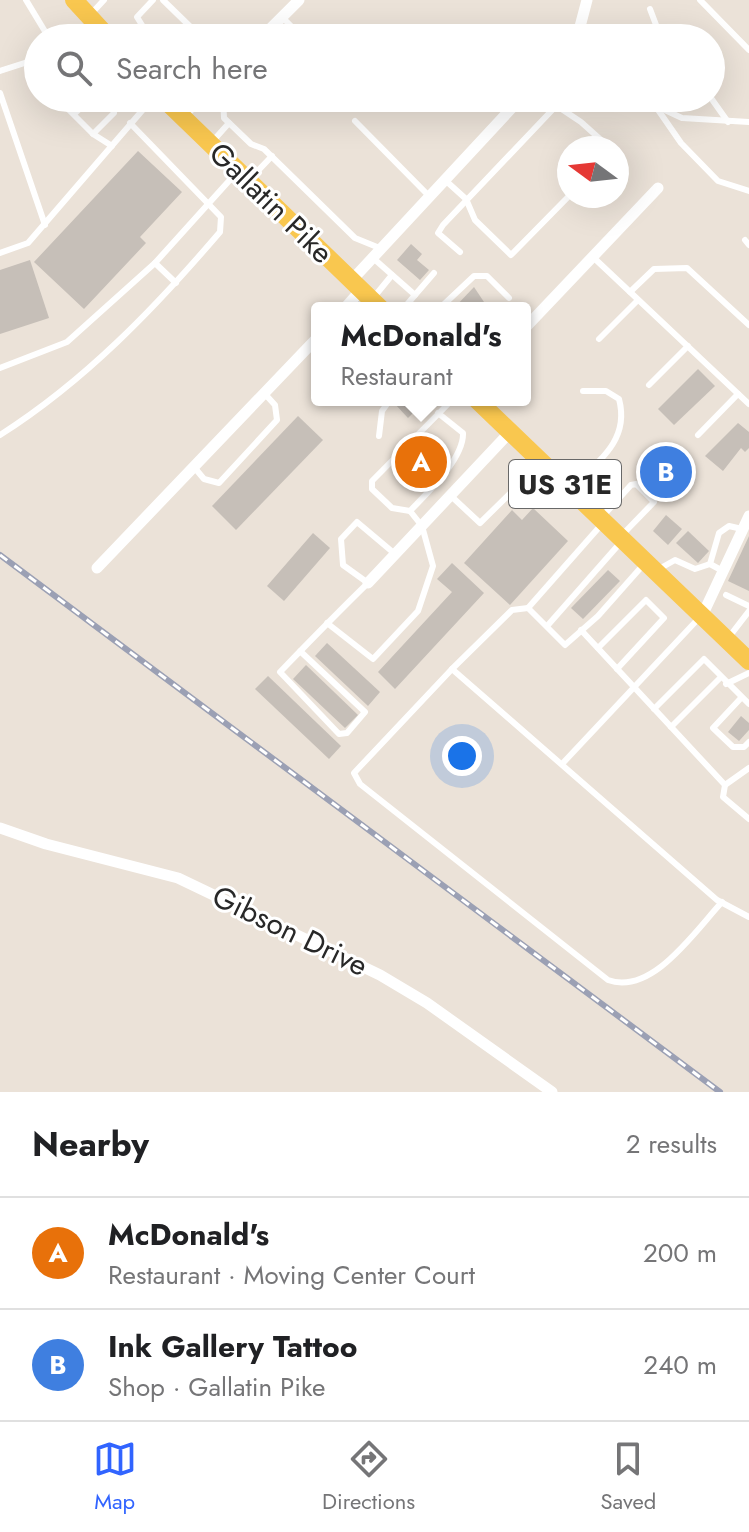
<!DOCTYPE html>
<html lang="en">
<head>
<meta charset="utf-8">
<style>
	:root { --surface:#fff; --page:#f6f6f6; --text:#202124; --muted:#757577; --line:#e0e0e0; --accent:#3164ff }
	body { margin:0; font-family:Jost,sans-serif; background:var(--page); color:var(--text) }
	.compass { position:absolute; left:557px; top:136px; width:72px; height:72px; border-radius:50%; background:var(--surface); box-shadow:0 8px 32px #0002; rotate:285deg }
	.you { position:absolute; left:462px; top:756px; width:28px; height:28px; margin:-20px; border:6px solid #fff; border-radius:50%; background:#1a73e8; box-shadow:0 0 0 12px #1a73e833 }
	.badge { display:grid; place-items:center; width:52px; height:52px; border-radius:50%; background:var(--accent); color:#fff; font-size:26px; font-weight:700 }
	.pin { position:absolute; translate:-50% -50%; border:4px solid #fff; box-shadow:0 2px 8px #0006 }
	.popup { position:absolute; left:311px; top:302px; width:220px; height:104px; box-sizing:border-box; display:grid; place-content:center; border-radius:8px; background:var(--surface); filter:drop-shadow(0 2px 6px #0005); font-size:26px; white-space:nowrap; color:var(--muted) }
	.popup b { font-size:30px; color:var(--text) }
	.popup::after { content:''; position:absolute; left:50%; top:100%; margin-left:-16px; border:16px solid transparent; border-top-color:var(--surface) }
	.list { margin:0; padding:0; list-style:none }
	h2 { display:flex; justify-content:space-between; align-items:center; height:104px; margin:0; padding:0 32px; font-size:34px }
	h2 small { font-size:26px; font-weight:400; color:var(--muted) }
	.list li { display:grid; grid-template-columns:52px 1fr auto; gap:24px; align-items:center; box-sizing:border-box; height:112px; padding:0 32px; border-top:2px solid var(--line) }
	.list b { display:block; font-size:30px; white-space:nowrap }
	.list p { margin:0; font-size:26px; white-space:nowrap; color:var(--muted) }
	.list em { font-size:26px; font-style:normal; color:var(--muted) }
	.icon { flex:none; width:44px; height:44px; fill:none; stroke:currentColor; stroke-width:2; stroke-linecap:round; stroke-linejoin:round }
	.map { position:relative; flex:none; width:749px; height:1092px; overflow:hidden }
	.search { position:absolute; background:var(--surface); box-shadow:0 8px 32px #0002; left:24px; right:24px; top:24px; height:88px; display:flex; align-items:center; gap:20px; box-sizing:border-box; padding:0 28px; border-radius:44px; color:var(--muted); font-size:30px }
	.sheet { height:328px; background:var(--surface) }
	nav { display:flex; justify-content:space-around; align-items:center; box-sizing:border-box; height:112px; border-top:2px solid var(--line); background:var(--surface); font-size:22px; color:var(--muted) }
	nav a { display:grid; justify-items:center; gap:4px }
	nav .on { color:var(--accent) }
	.map>svg:first-child { display:block }
	.building { fill:#c6bfb8 }
	.lines { fill:none; stroke-linecap:round; stroke-linejoin:round }
	.lane { stroke:#fff; stroke-width:6 }
	.street { stroke:#fff; stroke-width:11 }
	.primary { stroke:#f9c74f; stroke-width:18 }
	.rail-casing { stroke:#9ba0b4; stroke-width:6 }
	.rail { stroke:#fff; stroke-width:3; stroke-dasharray:9; stroke-linecap:butt }
	.labels { text-anchor:middle; stroke-width:6; stroke-linejoin:round; paint-order:stroke }
	.shield { fill:#fff; stroke:#686868; stroke-width:2 }
	.shield-label { font-size:28px; font-weight:bold; fill:#282828 }
	.street-label { font-size:30px; fill:#282828; stroke:#fff }
</style>
</head>
<body>
<div class="map">
<svg width="749" height="1092" viewBox="0 0 749 1092">
	<rect width="100%" height="100%" fill="#ebe2d8"/>
	<g class="building">
		<path d="M138 151 182 192 140 237 146 243 84 309 34 262Z"/>
		<path d="M411 244 422 254 417 260 429 270 420 280 397 260Z"/>
		<path d="M30 260 49 318 0 334V270Z"/>
		<path d="M474 287 484 302 479 308H454Z"/>
		<path d="M698 369 715 386 674 425 658 409Z"/>
		<path d="M397 400H426L408 418 394 403Z"/>
		<path d="M298 416 323 440 236 530 212 506Z"/>
		<path d="M738 423 749 432V448L745 452 741 448 723 471 705 456Z"/>
		<path d="M533 508 568 541 510 605 464 563 512 510 522 520Z"/>
		<path d="M666 515 682 529 668 545 653 531Z"/>
		<path d="M688 531 709 551 698 563 676 543Z"/>
		<path d="M313 533 330 548 284 601 267 586Z"/>
		<path d="M749 536V591L728 581Z"/>
		<path d="M452 563 484 593 395 689 378 672 452 592 437 579Z"/>
		<path d="M608 570 620 581 583 619 571 608Z"/>
		<path d="M327 643 380 692 368 706 315 656Z"/>
		<path d="M306 665 358 715 345 728 293 679Z"/>
		<path d="M268 676 341 746 329 759 255 689Z"/>
		<path d="M741 716 749 723V730L739 741 728 732Z"/>
	</g>
	<g class="lines">
		<g class="lane">
			<path d="M26 0 49 38"/>
			<path d="M163 0 202 38"/>
			<path d="M700 0 749 50"/>
			<path d="M650 9 661 38"/>
			<path d="M91 14 104 0"/>
			<path d="M282 17 303 38"/>
			<path d="M145 30 137 17 153 0"/>
			<path d="M136 38 145 30 152 38"/>
			<path d="M221 38H229"/>
			<path d="M0 71 37 59 38 62"/>
			<path d="M0 93 45 225"/>
			<path d="M57 98 93 134 112 146"/>
			<path d="M223 98 224 118 251 144 264 149 355 238 382 249"/>
			<path d="M314 98 317 101 326 98"/>
			<path d="M369 98 373 101 383 98"/>
			<path d="M545 98 581 122 610 148"/>
			<path d="M639 98 682 118 749 122"/>
			<path d="M711 98 728 122"/>
			<path d="M654 104 681 143 718 181 749 191"/>
			<path d="M74 114 91 98"/>
			<path d="M355 121 430 197"/>
			<path d="M93 134 114 113 115 105 111 98"/>
			<path d="M212 142 229 123"/>
			<path d="M251 178 272 156"/>
			<path d="M445 180 466 199 475 220 511 255 569 196"/>
			<path d="M745 240 749 245"/>
			<path d="M460 252 438 233 443 225 556 106"/>
			<path d="M0 253 28 243 153 98"/>
			<path d="M373 258 415 295 404 308"/>
			<path d="M594 258 749 404"/>
			<path d="M155 263 176 283"/>
			<path d="M630 292 654 269 687 268 749 325"/>
			<path d="M415 295 434 273"/>
			<path d="M374 297 392 275"/>
			<path d="M440 308 474 276H487L509 298"/>
			<path d="M599 339 638 300"/>
			<path d="M0 368 67 342 155 263 237 172"/>
			<path d="M649 385 688 346"/>
			<path d="M0 435C85 381 155 308 220 232L221 217 130 123"/>
			<path d="M698 435 738 394"/>
			<path d="M379 436 382 411 390 400"/>
			<path d="M194 467 204 479 219 483 277 420 275 405 265 394"/>
			<path d="M572 486C599 461 630 440 619 399L606 391H583"/>
			<path d="M450 495 480 523 540 464"/>
			<path d="M410 511C426 494 464 459 463 433L438 413"/>
			<path d="M603 516 631 485 636 484 654 502 623 534"/>
			<path d="M602 524 528 608 565 645 598 616 644 564"/>
			<path d="M659 569 675 560 695 569 710 564"/>
			<path d="M721 570 710 564 719 533 729 526 742 529"/>
			<path d="M726 595 749 606"/>
			<path d="M528 608 512 610 452 669 717 900 749 917"/>
			<path d="M327 623 373 659 418 611 433 566 422 526 410 511 392 508 372 489V481L452 400"/>
			<path d="M548 625 621 542"/>
			<path d="M581 630 725 785 723 797 749 819"/>
			<path d="M729 637 749 611"/>
			<path d="M598 648 646 600 664 618 617 669"/>
			<path d="M300 651 365 712 347 733 339 734 280 672C309 642 338 612 368 583L343 565 341 539 357 522 395 554"/>
			<path d="M452 669 354 773 360 784 608 980C652 996 695 931 722 902"/>
			<path d="M726 684 749 673"/>
			<path d="M741 698 713 728 733 747H744L749 742"/>
			<path d="M654 709 704 659 749 704"/>
			<path d="M671 727 720 678"/>
			<path d="M562 764 699 618"/>
			<path d="M725 785 749 768"/>
		</g>
		<g class="street">
			<path d="M261 38 299 0"/>
			<path d="M577 38 587 0"/>
			<path d="M181 117 200 98"/>
			<path d="M352 280 521 98"/>
			<path d="M345 308 361 290"/>
			<path d="M525 328 658 188"/>
			<path d="M97 568 317 338"/>
			<path d="M368 583 510 432"/>
			<path d="M702 616 749 516"/>
			<path d="M0 828 46 844 178 878 276 925 380 975 427 1003 552 1092"/>
		</g>
		<g class="primary">
			<path d="M74 0 109 38"/>
			<path d="M163 98 380 308"/>
			<path d="M477 400 749 661"/>
		</g>
		<g class="rail-casing">
			<path id="rail" d="M0 555 720 1092"/>
		</g>
		<use href="#rail" class="rail"/>
	</g>
	<g class="labels">
		<rect class="shield" x="509" y="460" width="112" height="48" rx="6"/>
		<g class="shield-label">
			<text x="565" y="494">US 31E</text>
		</g>
		<g class="street-label">
			<text transform="translate(271 203) rotate(44)" y="10">Gallatin Pike</text>
			<text transform="translate(290 931) rotate(26)" y="10">Gibson Drive</text>
		</g>
	</g>
</svg>
<svg class="compass" viewBox="-18 -18 36 36"><path d="M0-13l5 13h-10z" fill="#e53935"/><path d="M0 13l5-13h-10z" fill="#757577"/></svg>
<div class="you"></div>
<div class="pin badge" style="left:421px;top:462px;background:#e8710a">A</div>
<div class="popup"><b>McDonald's</b>Restaurant</div>
<div class="pin badge" style="left:666px;top:472px;background:#3f7fe0">B</div>
<div class="search"><svg class="icon" aria-label="search" viewBox="0 0 24 24"><circle cx="10" cy="10" r="6"/><path d="M15 15l6 6"/></svg>Search here</div>
</div>
<section class="sheet">
<h2>Nearby<small>2 results</small></h2>
<ul class="list">
<li><span class="badge" style="background:#e8710a">A</span><div><b>McDonald's</b><p>Restaurant · Moving Center Court</p></div><em>200 m</em></li>
<li><span class="badge" style="background:#3f7fe0">B</span><div><b>Ink Gallery Tattoo</b><p>Shop · Gallatin Pike</p></div><em>240 m</em></li>
</ul>
</section>
<nav>
<a class="on"><svg class="icon" aria-label="map" viewBox="0 0 24 24"><path d="M3 6l6-2 6 2 6-2v14l-6 2-6-2-6 2zM9 4v14M15 6v14"/></svg>Map</a>
<a><svg class="icon" aria-label="directions" viewBox="0 0 24 24"><path d="M12 3l9 9-9 9-9-9zM9 14v-3h6M13 9l2 2-2 2"/></svg>Directions</a>
<a><svg class="icon" aria-label="saved" viewBox="0 0 24 24"><path d="M7 4h10v16l-5-4-5 4z"/></svg>Saved</a>
</nav>
</body>
</html>
